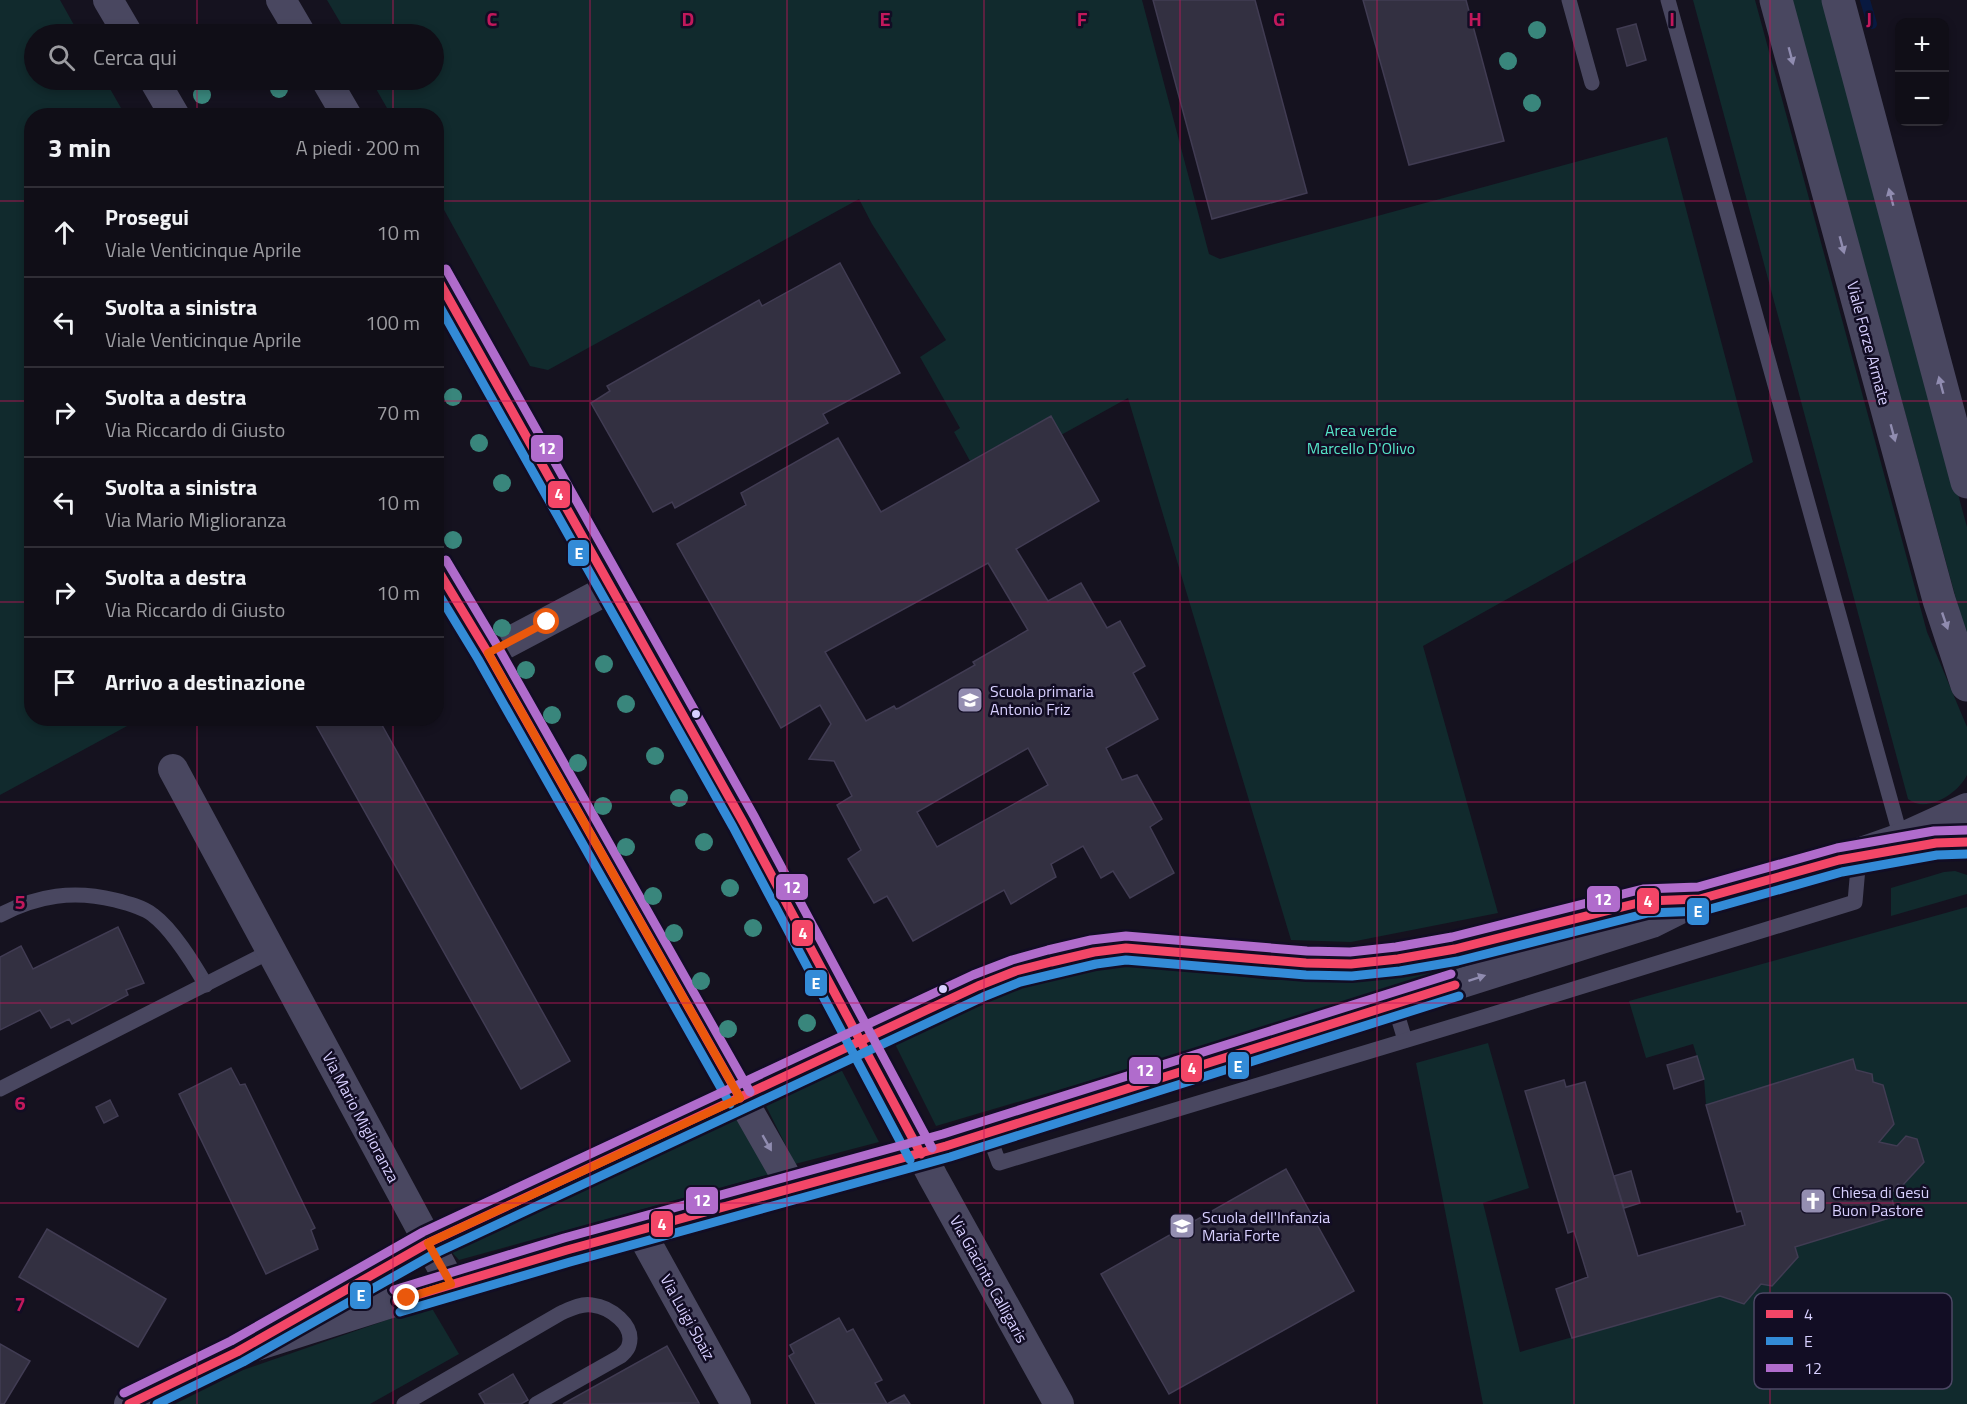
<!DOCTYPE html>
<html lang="it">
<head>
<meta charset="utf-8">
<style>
	:root { --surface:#100e17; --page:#191720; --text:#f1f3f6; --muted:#9c9ca1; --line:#302e36 }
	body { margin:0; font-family:"Titillium Web",sans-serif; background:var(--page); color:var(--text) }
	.controls { position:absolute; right:18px; top:18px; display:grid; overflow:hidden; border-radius:12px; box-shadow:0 3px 9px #0003 }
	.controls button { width:54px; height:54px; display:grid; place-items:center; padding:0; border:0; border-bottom:2px solid var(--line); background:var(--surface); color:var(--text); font:30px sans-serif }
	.stop { position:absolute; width:18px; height:18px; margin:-14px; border:4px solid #ea580c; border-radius:50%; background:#fff }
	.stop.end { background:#ea580c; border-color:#fff; box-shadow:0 2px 6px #0008 }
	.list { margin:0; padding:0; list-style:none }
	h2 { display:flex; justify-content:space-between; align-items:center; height:78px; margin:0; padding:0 24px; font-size:26px }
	h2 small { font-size:20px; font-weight:400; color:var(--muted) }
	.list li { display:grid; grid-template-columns:39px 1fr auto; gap:18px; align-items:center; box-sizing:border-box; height:90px; padding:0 24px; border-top:2px solid var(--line) }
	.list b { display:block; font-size:22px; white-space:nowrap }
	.list p { margin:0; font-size:20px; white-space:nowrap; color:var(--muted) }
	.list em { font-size:20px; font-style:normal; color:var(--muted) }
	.icon { flex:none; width:33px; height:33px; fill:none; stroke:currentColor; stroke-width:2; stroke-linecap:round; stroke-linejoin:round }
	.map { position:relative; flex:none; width:1967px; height:1404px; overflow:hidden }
	.search { position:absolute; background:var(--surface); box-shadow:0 3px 9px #0003; left:24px; top:24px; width:420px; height:66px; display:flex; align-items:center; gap:15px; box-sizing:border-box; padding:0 21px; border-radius:33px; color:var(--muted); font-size:22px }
	.panel { position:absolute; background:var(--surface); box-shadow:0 3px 9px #0003; left:24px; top:108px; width:420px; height:618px; border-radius:24px }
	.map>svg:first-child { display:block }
	.green { fill:#112a2d }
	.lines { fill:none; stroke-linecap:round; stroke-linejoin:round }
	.stream { stroke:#081940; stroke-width:10 }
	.building { fill:#333041; stroke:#413c53; stroke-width:1.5; fill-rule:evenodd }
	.service { stroke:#494760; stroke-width:15 }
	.minor { stroke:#494760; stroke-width:30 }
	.tertiary { stroke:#494760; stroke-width:33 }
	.bus-1-casing { stroke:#120d24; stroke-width:14 }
	.bus-2-casing { stroke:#120d24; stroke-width:14 }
	.bus-3-casing { stroke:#120d24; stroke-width:14 }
	.bus-1 { stroke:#f34667; stroke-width:9 }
	.bus-2 { stroke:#338bd7; stroke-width:9 }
	.bus-3 { stroke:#b06ccc; stroke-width:9 }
	.tree { fill:#39867c }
	.oneway { fill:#908cb0 }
	.route { stroke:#ea580c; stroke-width:8 }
	.grid { fill:none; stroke:#c2185b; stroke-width:1.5; stroke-opacity:0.55 }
	.bus-dot { fill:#d8d0ff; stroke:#120d24; stroke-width:2 }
	.labels { text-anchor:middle; stroke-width:5; stroke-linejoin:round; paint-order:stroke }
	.street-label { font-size:16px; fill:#d8d0ff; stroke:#120d24 }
	.park-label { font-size:16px; fill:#56e5c8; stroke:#120d24 }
	.poi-label { font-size:16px; fill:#d8d0ff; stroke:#120d24; text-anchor:start }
	.key { fill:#120d24; stroke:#4d4866; stroke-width:1.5 }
	.key-label { font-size:16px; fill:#d8d0ff }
	.grid-label { font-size:20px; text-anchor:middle; font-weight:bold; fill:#c2185b; stroke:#120d24; stroke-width:5; stroke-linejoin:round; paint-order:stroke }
	.line-badge { stroke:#120d24; stroke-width:2 }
	.badge-label { font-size:16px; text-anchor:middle; font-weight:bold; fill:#fff }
</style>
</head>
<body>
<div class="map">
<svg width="1967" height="1404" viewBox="0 0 1967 1404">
	<rect width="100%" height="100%" fill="#15121f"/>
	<g class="green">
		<path d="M0 0H60L79 34H34V80H105L125 115 32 116V718L140 719 0 795Z"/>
		<path d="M327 0H1142L1209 254 1220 259 1667 137 1753 462 1423 646 1498 913 1351 942 1291 940 1128 398 1061 435 1051 416 970 461 954 432 960 428 920 357 946 340 872 224 859 199 548 370 530 366 437 197 436 116 391 115 371 80H434V34H347Z"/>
		<path d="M1693 0H1755L1927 632 1967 727V775C1958 794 1926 814 1908 799Z"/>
		<path d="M1792 0H1823L1967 527V639Z"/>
		<path d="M1955 871 1967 875V894L1891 916V888L1944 872Z"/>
		<path d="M1967 907V1404H1483L1416 1063 1488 1043 1529 1188 1483 1203 1520 1352 1761 1284 1772 1286 1798 1257 1795 1247 1896 1216 1891 1194 1898 1184 1903 1186 1924 1162 1917 1139 1906 1136 1897 1146 1879 1142 1894 1124 1883 1085 1873 1082 1872 1074 1856 1070 1853 1059 1706 1105 1704 1079 1693 1044 1646 1058 1629 1001Z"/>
		<path d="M1471 957 1475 967 936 1126 891 1036 1014 985 1099 965 1124 964 1162 967 1270 980H1355L1377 978Z"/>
		<path d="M841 1069 879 1142 795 1164 766 1106Z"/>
		<path d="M735 1115 770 1174 459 1260 445 1245Z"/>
		<path d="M430 1305 459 1354 370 1404H175L243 1370Z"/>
	</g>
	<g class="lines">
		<path class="stream" d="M1865 0 1872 24"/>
	</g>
	<g class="building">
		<path d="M1153 0H1255L1307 193 1212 219Z"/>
		<path d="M1363 0H1466L1504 141 1409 165Z"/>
		<path d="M1636 24 1646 60 1627 66 1617 29Z"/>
		<path d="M840 263 900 373 823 414 828 423 675 508 672 502 653 512 591 403 610 391 607 386 759 300 762 306Z"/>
		<path d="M1051 416 1099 501 1016 549 1048 601 1081 583 1107 628 1120 621 1145 666 1133 673 1158 719 1106 748 1122 780 1137 775 1162 819 1150 827 1174 873 1130 898 1113 871 1101 878 1083 846 1051 864 1056 877 1011 904 1004 890 913 941 887 896 874 903 848 859 861 850 837 805 852 796 834 761 809 759 831 724 820 705 781 728 677 544 746 505 741 493 838 438 881 512ZM988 563 1028 630 973 662 975 665 899 708 896 709 894 706 866 721 825 652ZM1028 748 1048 785 937 847 917 812Z"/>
		<path d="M312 718H378L570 1061 521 1089Z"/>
		<path d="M118 927 144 983 126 990 128 995 72 1024 69 1019 51 1028 40 1010 0 1030V957L21 946 33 969Z"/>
		<path d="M1697 1056 1704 1079 1674 1089 1667 1065Z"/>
		<path d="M1853 1059 1856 1070 1872 1074 1873 1082 1883 1085 1894 1124 1879 1142 1897 1146 1906 1136 1917 1139 1924 1162 1902 1186 1898 1184 1891 1194 1896 1216 1795 1247 1798 1257 1772 1286 1761 1284 1744 1304 1720 1296 1572 1338 1556 1289 1588 1277 1574 1231 1568 1233 1525 1091 1564 1080 1566 1087 1585 1082 1638 1256 1745 1225 1741 1211 1737 1212 1706 1105Z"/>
		<path d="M231 1068 240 1085 245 1084 315 1228 311 1230 318 1249 266 1274 179 1094Z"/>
		<path d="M110 1100 118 1116 104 1123 96 1107Z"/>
		<path d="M1286 1169 1354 1291 1169 1394 1101 1274Z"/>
		<path d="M1631 1171 1640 1203 1624 1208 1614 1176Z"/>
		<path d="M47 1229 166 1299 138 1347 19 1277Z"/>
		<path d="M839 1318 847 1332 853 1329 882 1380 875 1383 887 1404H816L789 1356 794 1353 790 1345Z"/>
		<path d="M0 1344 30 1361 4 1404H0Z"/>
		<path d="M667 1346 699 1403 563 1404Z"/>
		<path d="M513 1374 528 1400 521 1404H485L479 1394Z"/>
		<path d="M904 1395 910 1404H887Z"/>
	</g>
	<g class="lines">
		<g class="service">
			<path d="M1569 0 1592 83"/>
			<path d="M1668 0 1901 838"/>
			<path d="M0 915C38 895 74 890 115 900 127 903 143 907 153 915 173 930 193 963 206 985"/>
			<path d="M1394 1004 1405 1040"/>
			<path d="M0 1089 271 951"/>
			<path d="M988 1133 999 1163 1490 1015 1855 902 1859 856"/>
			<path d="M404 1404 561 1313C570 1309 581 1303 592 1305 610 1307 635 1325 629 1345 628 1350 624 1353 621 1356L536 1404"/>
		</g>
		<g class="minor">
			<path d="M108 0 128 34"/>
			<path d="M281 0 301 34"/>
			<path d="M154 80 175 116"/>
			<path d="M326 80 347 116"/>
			<path d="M436 275 613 587 862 1041 933 1177 1059 1404"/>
			<path d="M436 566 488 653 793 1189"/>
			<path d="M488 653 613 587"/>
			<path d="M173 769 451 1284"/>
			<path d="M1902 849 1936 843 1967 842"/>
			<path d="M639 1229 736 1404"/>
			<path d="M237 1352C347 1317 457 1281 567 1249 707 1209 849 1175 988 1133L1652 923 1700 899 1839 860 1901 838 1967 808"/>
			<path d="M129 1404 237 1352 428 1243 978 986 1016 971 1051 962 1094 952 1126 948 1306 963 1351 964 1398 959 1455 949 1646 901 1691 899"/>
		</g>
		<g class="tertiary">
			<path d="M1776 0 1939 600 1967 685"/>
			<path d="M1838 0 1967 482"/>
		</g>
		<g class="bus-1-casing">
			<g id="bus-1">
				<path d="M436 276 743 822 921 1154"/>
				<path d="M436 567 488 653 740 1098"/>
				<path d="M397 1301 567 1250 946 1146 1455 985"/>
				<path d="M129 1404 237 1352 428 1243 978 986 1016 971 1051 962 1094 952 1126 948 1306 963 1351 964 1398 959 1455 949 1646 901 1700 899 1839 860 1936 843 1967 842"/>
			</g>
		</g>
		<g class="bus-2-casing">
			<g id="bus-2">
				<path d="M436 300 733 827 910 1160"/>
				<path d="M436 590 478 659 730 1104"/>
				<path d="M400 1312 570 1262 950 1157 1459 996"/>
				<path d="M157 1404 243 1362 434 1254 983 997 1020 982 1096 964 1126 960 1306 975 1352 976 1400 971 1458 961 1648 913 1703 911 1842 872 1937 855 1967 854"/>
			</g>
		</g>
		<g class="bus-3-casing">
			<g id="bus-3">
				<path d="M446 269 754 816 932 1148"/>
				<path d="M446 560 498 647 750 1092"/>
				<path d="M394 1290 564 1238 943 1134 1451 974"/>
				<path d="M124 1393 231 1341 423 1232 973 975 1012 960 1048 950 1091 940 1126 936 1307 951 1350 952 1396 947 1452 937 1643 889 1698 887 1837 848 1934 831 1967 830"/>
			</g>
		</g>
		<use href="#bus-1" class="bus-1"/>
		<use href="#bus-2" class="bus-2"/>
		<use href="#bus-3" class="bus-3"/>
	</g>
	<g class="tree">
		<circle cx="1537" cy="30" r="9"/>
		<circle cx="1508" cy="61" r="9"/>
		<circle cx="279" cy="89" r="9"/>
		<circle cx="202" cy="95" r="9"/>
		<circle cx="1532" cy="103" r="9"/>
		<circle cx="453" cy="397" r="9"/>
		<circle cx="479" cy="443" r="9"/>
		<circle cx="502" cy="483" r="9"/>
		<circle cx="453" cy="540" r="9"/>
		<circle cx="502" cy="628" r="9"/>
		<circle cx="604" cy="664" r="9"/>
		<circle cx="526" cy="670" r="9"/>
		<circle cx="626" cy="704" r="9"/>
		<circle cx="552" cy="715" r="9"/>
		<circle cx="655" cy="756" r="9"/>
		<circle cx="578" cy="763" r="9"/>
		<circle cx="679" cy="798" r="9"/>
		<circle cx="603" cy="806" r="9"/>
		<circle cx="704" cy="842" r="9"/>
		<circle cx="626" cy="847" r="9"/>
		<circle cx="730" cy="888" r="9"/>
		<circle cx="653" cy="896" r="9"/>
		<circle cx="753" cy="928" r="9"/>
		<circle cx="674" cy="933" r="9"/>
		<circle cx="701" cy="981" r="9"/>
		<circle cx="807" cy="1023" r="9"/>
		<circle cx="728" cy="1029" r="9"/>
	</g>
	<defs><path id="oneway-solid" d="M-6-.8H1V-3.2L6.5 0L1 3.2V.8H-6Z" transform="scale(1.5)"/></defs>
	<g class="oneway">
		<use href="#oneway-solid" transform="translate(1791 56) rotate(75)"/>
		<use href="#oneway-solid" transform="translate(1891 197) rotate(-105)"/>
		<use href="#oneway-solid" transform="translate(1842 245) rotate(75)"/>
		<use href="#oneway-solid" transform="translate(1941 385) rotate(-105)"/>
		<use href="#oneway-solid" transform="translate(1893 433) rotate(75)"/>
		<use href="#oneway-solid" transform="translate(1945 621) rotate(71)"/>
		<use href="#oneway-solid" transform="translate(1477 978) rotate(-18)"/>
		<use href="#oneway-solid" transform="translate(767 1143) rotate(60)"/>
	</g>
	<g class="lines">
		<path class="route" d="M407 1298 451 1284 428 1243 740 1098 488 653 547 622"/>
	</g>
	<path class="grid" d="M197 0V34M393 0V34M590 0V1404M787 0V1404M984 0V1404M1180 0V1404M1377 0V1404M1574 0V1404M1770 0V1404M197 80V116M393 80V116M0 201H32M436 201H1967M0 401H32M436 401H1967M0 602H32M436 602H1967M197 718V1404M393 718V1404M0 802H1967M0 1003H1967M0 1203H1967"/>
	<defs>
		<g id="school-square" transform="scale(1.35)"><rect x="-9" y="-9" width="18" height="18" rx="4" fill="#948eb1" stroke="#120d24"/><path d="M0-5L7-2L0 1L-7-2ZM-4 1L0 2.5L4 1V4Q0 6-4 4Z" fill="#fff"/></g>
		<g id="church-square" transform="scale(1.35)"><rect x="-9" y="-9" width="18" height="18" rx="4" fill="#948eb1" stroke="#120d24"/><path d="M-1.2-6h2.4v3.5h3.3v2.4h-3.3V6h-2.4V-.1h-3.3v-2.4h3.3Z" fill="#fff"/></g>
	</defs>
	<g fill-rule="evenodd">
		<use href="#school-square" x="970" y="700"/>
		<use href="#church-square" x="1813" y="1201"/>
		<use href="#school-square" x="1182" y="1226"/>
	</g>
	<g class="bus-dot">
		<circle cx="696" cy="714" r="5"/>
		<circle cx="943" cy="989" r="5"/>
	</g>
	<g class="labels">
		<g class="street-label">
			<text transform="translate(1869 343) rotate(75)" y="6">Viale Forze Armate</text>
			<text transform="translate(361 1117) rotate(62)" y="6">Via Mario Miglioranza</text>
			<text transform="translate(989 1279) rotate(61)" y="6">Via Giacinto Calligaris</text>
			<text transform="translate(688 1317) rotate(61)" y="6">Via Luigi Sbaiz</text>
		</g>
		<g class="park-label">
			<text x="1361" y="436">Area verde<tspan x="1361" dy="18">Marcello D'Olivo</tspan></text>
		</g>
		<g class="poi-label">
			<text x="990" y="697">Scuola primaria<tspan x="990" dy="18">Antonio Friz</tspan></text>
			<text x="1832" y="1198">Chiesa di Gesù<tspan x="1832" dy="18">Buon Pastore</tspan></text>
			<text x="1202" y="1223">Scuola dell'Infanzia<tspan x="1202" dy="18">Maria Forte</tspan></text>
		</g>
	</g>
	<rect x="1754" y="1293" width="198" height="96" rx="9" class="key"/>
	<rect x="1766" y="1310" width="27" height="8" fill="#f34667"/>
	<rect x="1766" y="1337" width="27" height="8" fill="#338bd7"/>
	<rect x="1766" y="1364" width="27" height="8" fill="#b06ccc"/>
	<g class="key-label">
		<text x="1804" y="1320">4</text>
		<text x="1804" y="1347">E</text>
		<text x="1804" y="1374">12</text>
	</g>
	<g class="grid-label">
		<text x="492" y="26">C</text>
		<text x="688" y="26">D</text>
		<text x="885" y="26">E</text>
		<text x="1082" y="26">F</text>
		<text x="1279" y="26">G</text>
		<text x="1475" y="26">H</text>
		<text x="1672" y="26">I</text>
		<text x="1869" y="26">J</text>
		<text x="20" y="909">5</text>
		<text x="20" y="1110">6</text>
		<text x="20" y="1311">7</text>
	</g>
	<g class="line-badge">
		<rect x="530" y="434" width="34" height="29" rx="6" fill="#b06ccc"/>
		<rect x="547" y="480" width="24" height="29" rx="6" fill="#f34667"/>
		<rect x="567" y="539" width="23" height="28" rx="6" fill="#338bd7"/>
		<rect x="775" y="873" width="34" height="28" rx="6" fill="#b06ccc"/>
		<rect x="1586" y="885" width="35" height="28" rx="6" fill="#b06ccc"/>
		<rect x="1636" y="887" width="24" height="28" rx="6" fill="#f34667"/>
		<rect x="1686" y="897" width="24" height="29" rx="6" fill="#338bd7"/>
		<rect x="791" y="919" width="23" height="28" rx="6" fill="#f34667"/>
		<rect x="804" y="969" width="24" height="28" rx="6" fill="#338bd7"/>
		<rect x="1227" y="1051" width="23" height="29" rx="6" fill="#338bd7"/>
		<rect x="1180" y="1054" width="23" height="29" rx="6" fill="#f34667"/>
		<rect x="1128" y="1056" width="34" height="29" rx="6" fill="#b06ccc"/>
		<rect x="685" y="1186" width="34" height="29" rx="6" fill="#b06ccc"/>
		<rect x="650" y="1210" width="24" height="28" rx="6" fill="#f34667"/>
		<rect x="349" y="1281" width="23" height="29" rx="6" fill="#338bd7"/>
	</g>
	<g class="badge-label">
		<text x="547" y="454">12</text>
		<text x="559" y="500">4</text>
		<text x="579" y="559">E</text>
		<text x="792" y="893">12</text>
		<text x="1603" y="905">12</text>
		<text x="1648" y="907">4</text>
		<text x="1698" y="917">E</text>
		<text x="803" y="939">4</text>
		<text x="816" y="989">E</text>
		<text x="1238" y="1072">E</text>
		<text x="1192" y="1074">4</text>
		<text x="1145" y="1076">12</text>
		<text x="702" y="1206">12</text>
		<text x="662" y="1230">4</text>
		<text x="361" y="1301">E</text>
	</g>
</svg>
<div class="controls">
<button>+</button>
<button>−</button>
</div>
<div class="stop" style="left:547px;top:622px"></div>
<div class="stop end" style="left:407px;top:1298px"></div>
<div class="search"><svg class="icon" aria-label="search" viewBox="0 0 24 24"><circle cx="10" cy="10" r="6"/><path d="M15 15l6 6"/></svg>Cerca qui</div>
<section class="panel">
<h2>3 min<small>A piedi · 200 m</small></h2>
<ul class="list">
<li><svg class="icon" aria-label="ahead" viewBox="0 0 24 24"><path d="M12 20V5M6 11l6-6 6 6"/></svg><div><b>Prosegui</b><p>Viale Venticinque Aprile</p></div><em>10 m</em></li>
<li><svg class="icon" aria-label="left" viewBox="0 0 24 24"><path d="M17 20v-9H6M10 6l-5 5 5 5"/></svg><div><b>Svolta a sinistra</b><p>Viale Venticinque Aprile</p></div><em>100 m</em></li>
<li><svg class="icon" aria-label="right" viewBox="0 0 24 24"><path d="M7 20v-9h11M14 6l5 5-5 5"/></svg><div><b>Svolta a destra</b><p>Via Riccardo di Giusto</p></div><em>70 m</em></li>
<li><svg class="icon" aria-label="left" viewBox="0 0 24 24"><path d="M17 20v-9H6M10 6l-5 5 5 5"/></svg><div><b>Svolta a sinistra</b><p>Via Mario Miglioranza</p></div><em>10 m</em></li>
<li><svg class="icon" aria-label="right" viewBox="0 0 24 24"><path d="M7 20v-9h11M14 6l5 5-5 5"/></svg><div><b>Svolta a destra</b><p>Via Riccardo di Giusto</p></div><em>10 m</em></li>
<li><svg class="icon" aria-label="arrive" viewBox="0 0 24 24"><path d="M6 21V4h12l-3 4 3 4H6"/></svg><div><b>Arrivo a destinazione</b></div></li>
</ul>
</section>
</div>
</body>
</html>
